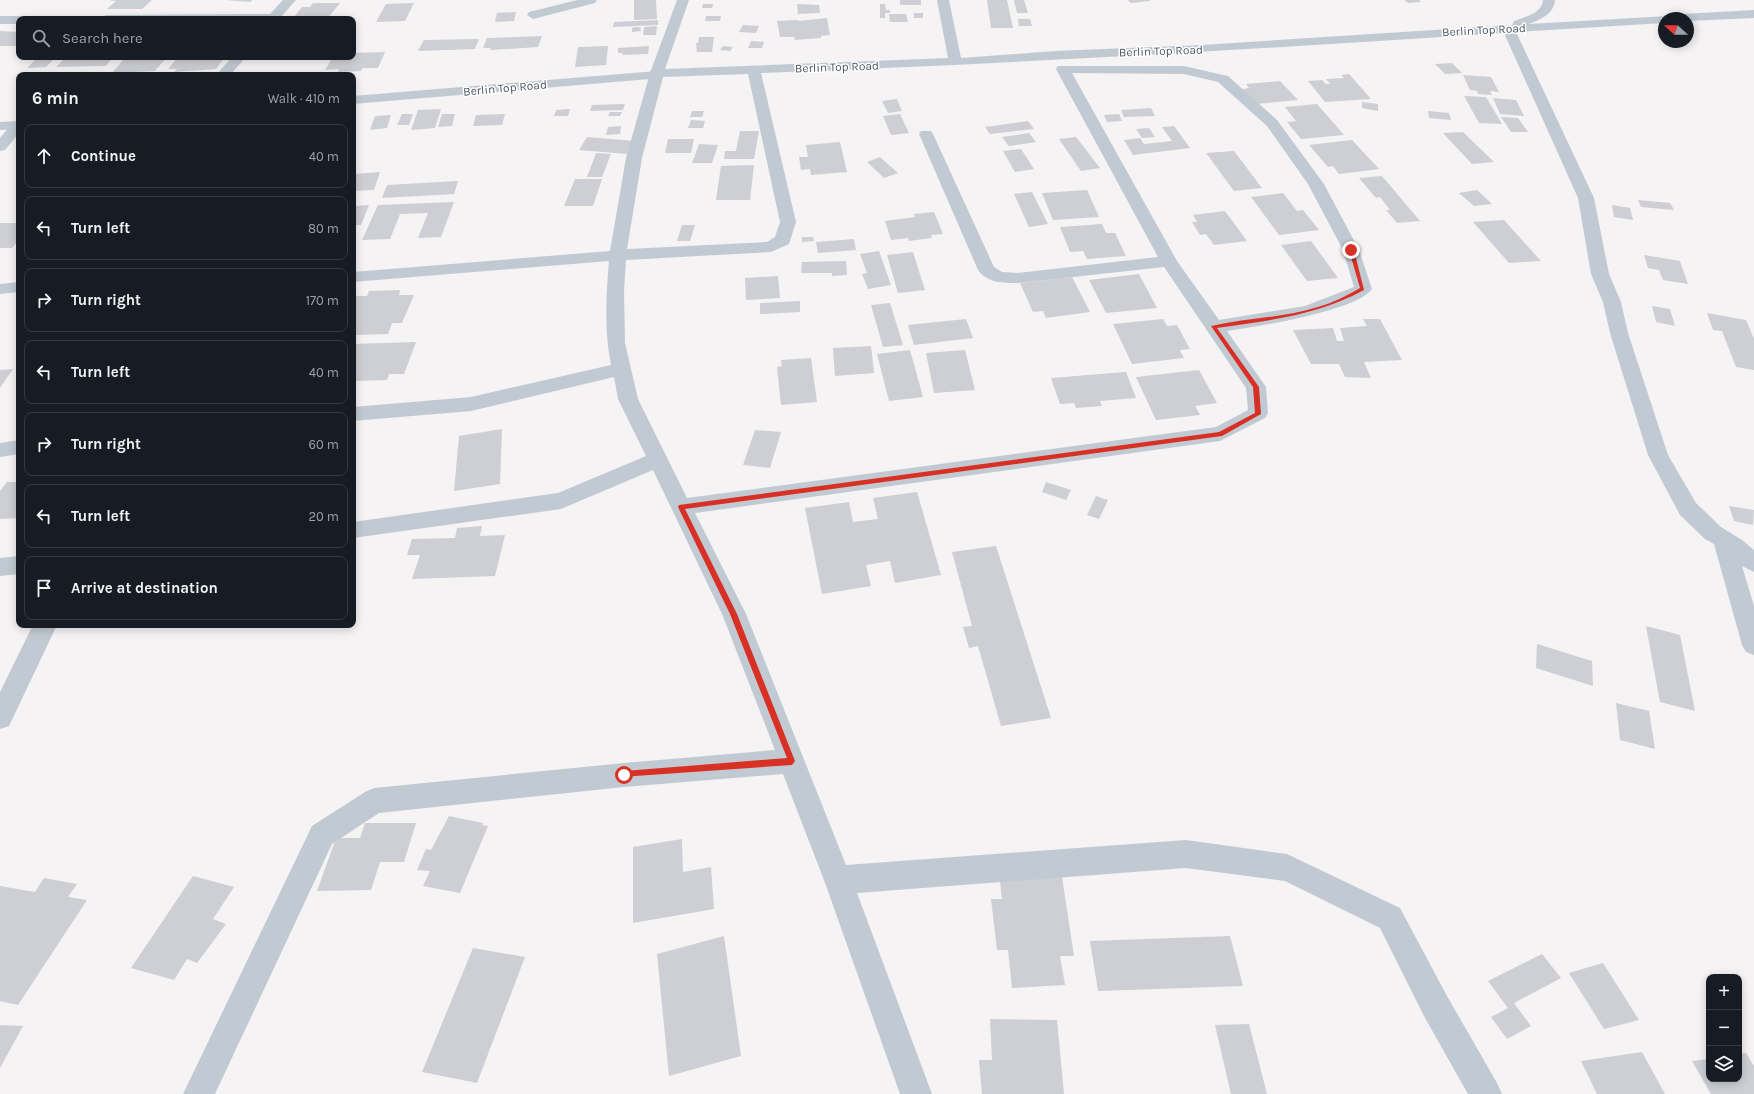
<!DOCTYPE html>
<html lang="en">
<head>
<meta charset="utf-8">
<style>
	:root { --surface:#171b24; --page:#20242c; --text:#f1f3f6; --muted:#9ea1a6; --line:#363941 }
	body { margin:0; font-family:Karla,sans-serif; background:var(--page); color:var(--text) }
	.controls { position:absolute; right:12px; bottom:12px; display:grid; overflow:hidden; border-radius:8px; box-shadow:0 2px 10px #0003 }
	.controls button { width:36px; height:36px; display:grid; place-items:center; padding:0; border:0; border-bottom:1px solid var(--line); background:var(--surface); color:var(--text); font:20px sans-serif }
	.compass { position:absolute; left:1658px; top:12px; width:36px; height:36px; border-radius:50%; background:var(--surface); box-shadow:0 2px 10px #0003; rotate:291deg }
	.stop { position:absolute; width:12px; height:12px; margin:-9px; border:3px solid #d93025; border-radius:50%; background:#fff }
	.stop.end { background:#d93025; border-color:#fff; box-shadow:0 1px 4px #0008 }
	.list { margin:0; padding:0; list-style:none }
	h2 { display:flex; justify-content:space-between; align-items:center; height:52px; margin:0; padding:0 16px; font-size:17px }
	h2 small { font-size:13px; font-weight:400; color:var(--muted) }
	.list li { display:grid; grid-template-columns:26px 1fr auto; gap:12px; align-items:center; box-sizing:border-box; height:64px; margin:0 8px 8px; padding:0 8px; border:1px solid var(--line); border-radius:8px }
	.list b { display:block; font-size:15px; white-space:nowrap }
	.list em { font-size:13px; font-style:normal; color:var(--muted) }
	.icon { flex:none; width:22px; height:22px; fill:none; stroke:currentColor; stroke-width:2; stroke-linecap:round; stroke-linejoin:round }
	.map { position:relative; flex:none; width:1754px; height:1094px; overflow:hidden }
	.search { position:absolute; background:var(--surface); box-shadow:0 2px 10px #0003; left:16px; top:16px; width:340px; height:44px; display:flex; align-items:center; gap:10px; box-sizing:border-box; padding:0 14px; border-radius:8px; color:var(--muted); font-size:15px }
	.panel { position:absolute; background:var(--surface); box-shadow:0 2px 10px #0003; left:16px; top:72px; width:340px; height:556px; border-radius:8px }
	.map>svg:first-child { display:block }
	.building { fill:#cdcfd5 }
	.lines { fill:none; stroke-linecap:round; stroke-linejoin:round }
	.minor { fill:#c1cad2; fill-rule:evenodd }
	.tertiary { fill:#c1cad2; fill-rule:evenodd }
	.route { fill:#d93025 }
	.labels { text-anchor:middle; stroke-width:3; stroke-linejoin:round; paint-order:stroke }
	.far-street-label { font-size:12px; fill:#4a5661; stroke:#fff }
</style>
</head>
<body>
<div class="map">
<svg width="1754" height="1094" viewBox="0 0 1754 1094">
	<rect width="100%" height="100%" fill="#f5f3f3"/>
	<g class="building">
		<path d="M108 0H152L142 9H107L116 1Z"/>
		<path d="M225 0H252L251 2Z"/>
		<path d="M634 0H656L657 19 634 20Z"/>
		<rect x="900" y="0" width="21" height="5"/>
		<path d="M987 0H1007L1013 28H991Z"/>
		<path d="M1014 0H1024L1028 13H1017Z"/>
		<path d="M1128 0H1150V1L1131 3Z"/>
		<path d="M1404 0H1419L1421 2 1408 3Z"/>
		<path d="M313 3H340L327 19H297L299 17H294L302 7H310Z"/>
		<path d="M414 3 405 21 376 22 386 4Z"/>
		<path d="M703 4H713L712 8H702Z"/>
		<path d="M797 4 819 5 820 13 798 14Z"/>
		<path d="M880 4H885L886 10H890V13H885V18H880Z"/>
		<path d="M516 12 514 21 495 22 497 13Z"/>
		<rect x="914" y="13" width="9" height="5"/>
		<path d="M889 14H906L908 22H890Z"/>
		<path d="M706 16H721L720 21H705Z"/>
		<path d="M827 18 830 35 821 36V38L795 40 794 37H780L777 21 798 20V21Z"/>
		<path d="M1018 19H1030L1032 26H1019Z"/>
		<path d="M658 20V25L613 27 614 22Z"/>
		<path d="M743 25 759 26 756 33 739 32Z"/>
		<path d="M657 26 656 35H643L644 27Z"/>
		<path d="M635 27H640L641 31 632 32V28Z"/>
		<path d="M0 31 19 32V43L15 46H0Z"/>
		<path d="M542 36 538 47 490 50 491 48H483L487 38Z"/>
		<path d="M699 37H714L712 52H697L696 43H698Z"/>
		<path d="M479 39 475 49 418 51 424 40Z"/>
		<path d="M751 41 764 42 762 48H748Z"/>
		<path d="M608 46 606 65 575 67 578 47Z"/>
		<path d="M649 46 648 54 622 55 623 53H618V48Z"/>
		<path d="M723 46 733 47 730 51 720 50Z"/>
		<path d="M385 52 378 68H363L361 71 338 72 339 69 325 70 333 57H353V53Z"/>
		<path d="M113 57 106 66 56 67 64 59Z"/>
		<path d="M178 57H225L216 69 174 72 177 69H168Z"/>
		<path d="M166 58 155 71 112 73 124 59Z"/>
		<path d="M35 60H53L46 67 27 68Z"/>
		<path d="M1452 63 1462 73 1445 74 1435 64Z"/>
		<path d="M318 72H332L329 75H315Z"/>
		<path d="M1349 74 1371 99 1325 102 1308 81 1322 80 1326 84H1330L1326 79 1344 78 1341 75Z"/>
		<path d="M1463 75 1491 77 1499 92 1490 91 1492 95 1478 94 1477 91 1470 90Z"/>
		<path d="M1280 81 1298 100 1256 104 1243 89 1249 88 1246 84Z"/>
		<path d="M1464 96 1486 97 1502 124 1479 123Z"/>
		<path d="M1493 98 1516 100 1524 116 1500 114Z"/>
		<path d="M897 99 902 111 888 113 882 101Z"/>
		<path d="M1362 102 1378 104V111L1362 108Z"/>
		<path d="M625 104 623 110 590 111 592 105Z"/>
		<path d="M1317 104 1344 135 1301 139 1287 122 1296 121 1285 107Z"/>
		<path d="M1151 108 1155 116 1124 117 1121 110Z"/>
		<path d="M441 109 435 128 411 130 418 110Z"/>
		<path d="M570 109 568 116H554L556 110Z"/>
		<path d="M692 111H704L702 117H690Z"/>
		<path d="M1428 111 1449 113 1451 120 1429 118Z"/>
		<path d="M610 112H622L620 116H608Z"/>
		<path d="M402 114H413L409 125H397Z"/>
		<path d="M442 114H455L452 126 438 127Z"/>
		<path d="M505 114 502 125 473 126 476 115Z"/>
		<path d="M900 114 909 133 891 135 883 116Z"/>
		<path d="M1119 114 1122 121 1107 122 1104 115Z"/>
		<path d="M391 115 387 128 370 130 375 116Z"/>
		<path d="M1501 117 1518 118 1528 132H1511Z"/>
		<path d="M691 120 705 121 703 128H688Z"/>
		<path d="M1028 121 1034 129 990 134 985 127Z"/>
		<path d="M621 126 620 134 606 135 608 127Z"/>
		<path d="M1174 126 1190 148 1133 155 1124 140 1140 138 1144 144 1172 141 1162 127Z"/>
		<path d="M1149 128 1155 137 1142 138 1136 129Z"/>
		<path d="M740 131H759L754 159H724L725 151H736Z"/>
		<path d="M1463 132 1494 162 1472 164 1443 133Z"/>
		<path d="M1029 133 1036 142 1009 146 1002 137Z"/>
		<path d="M587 137 634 141 627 154 579 150Z"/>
		<path d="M1076 137 1100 168 1081 171 1059 139Z"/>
		<path d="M668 139H694L691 153H665Z"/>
		<path d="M1352 140 1379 169 1339 174 1333 166 1328 167 1309 145Z"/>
		<path d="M840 142 847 172 811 175 810 169 801 170 799 157H808L806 145Z"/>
		<path d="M699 144 718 145 712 163H692Z"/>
		<path d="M1021 149 1034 169 1015 172 1003 151Z"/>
		<path d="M1234 151 1262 188 1234 191 1206 153Z"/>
		<path d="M596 153 611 154 602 177H587Z"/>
		<path d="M880 157 898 173 884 178 867 162Z"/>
		<path d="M754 165 750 200H716L721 166Z"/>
		<path d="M380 172 374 190 353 191V174Z"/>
		<path d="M1382 176 1420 221 1397 223 1386 210H1390L1380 197 1376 198 1359 178Z"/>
		<path d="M575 179H602L593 206H564Z"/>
		<path d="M458 181 454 194 382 198 387 185Z"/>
		<path d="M1087 190 1099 217 1053 220 1042 193Z"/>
		<path d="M1477 190 1492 204 1474 206 1459 193Z"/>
		<path d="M1032 192 1048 224 1029 227 1014 194Z"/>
		<path d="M1283 193 1297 211 1303 210 1319 230 1279 235 1251 197Z"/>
		<path d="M1638 200 1670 203 1674 210 1641 207Z"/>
		<path d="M454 202 441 237 418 238 428 213 400 214 390 239 362 240 378 205Z"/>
		<path d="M369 205 361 225H353V206Z"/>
		<path d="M1612 205 1630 208 1633 220 1614 217Z"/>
		<path d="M1225 211 1247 241 1214 245 1206 234 1200 235 1192 222H1197L1193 215Z"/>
		<path d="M934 212 943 234 931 235 932 238 909 241 908 238 891 240 885 221 915 217 914 214Z"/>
		<path d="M1504 220 1541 261 1509 263 1473 222Z"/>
		<path d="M0 223H19V240L12 248H0Z"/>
		<path d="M1102 224 1106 233H1115L1126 256 1087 259 1083 251 1070 252 1060 227Z"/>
		<path d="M682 225H695L690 241H677Z"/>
		<path d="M802 237H813L814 241 802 242Z"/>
		<path d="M854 239 856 250 818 253 816 242Z"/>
		<path d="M1311 241 1338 278 1307 281 1281 245Z"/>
		<path d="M879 251 891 285 868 289 862 274 867 273 860 254Z"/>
		<path d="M913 252 925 290 898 293 887 255Z"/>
		<path d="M1644 255 1680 261 1688 284 1663 280 1659 270 1648 268Z"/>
		<path d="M846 261 847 275 832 276V273H801L802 262Z"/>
		<path d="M1139 274 1157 308 1106 313 1089 280Z"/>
		<path d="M778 276 780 298 746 300 745 278Z"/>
		<path d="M1072 277 1090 312 1046 318 1043 311 1033 312 1020 283Z"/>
		<path d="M400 290 399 295H414L402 323H392L388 334 353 335V301L355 296H367L369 291Z"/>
		<path d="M800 301V312L760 314V303Z"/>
		<path d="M890 303 903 345 883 347 871 305Z"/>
		<path d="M1652 306 1670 309 1675 326 1656 322Z"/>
		<path d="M1707 313 1746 320 1754 339V370L1736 367 1722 331 1713 330Z"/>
		<path d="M966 319 973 338 914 345 908 325Z"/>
		<path d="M1163 319 1167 326 1177 325 1190 349 1180 350 1184 358 1132 364 1113 324Z"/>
		<path d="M1363 319H1380L1402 360 1364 362 1371 378 1345 377 1339 364H1311L1293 330 1333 328 1337 341H1344L1340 328 1367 326Z"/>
		<path d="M416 342 404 374H389L387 380 353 381V344Z"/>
		<path d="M871 346 874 373 835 376 833 348Z"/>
		<path d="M910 350 923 397 889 401 877 354Z"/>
		<path d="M965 350 975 390 934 393 926 353Z"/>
		<path d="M811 358 817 402 781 405 777 367 782 366 781 360Z"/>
		<path d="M13 369 0 388V370Z"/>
		<path d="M1199 370 1217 403 1195 406 1200 415 1156 420 1136 377Z"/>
		<path d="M1126 372 1136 398 1100 401 1102 406 1076 408 1074 403 1060 404 1051 378Z"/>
		<path d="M502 429 500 484 454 491 459 436Z"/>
		<path d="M755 430 781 432 770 468 743 465Z"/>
		<path d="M7 482H19V518L0 519V491Z"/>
		<path d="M1046 482 1071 490 1066 500 1042 492Z"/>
		<path d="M917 492 941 575 895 583 890 561 866 565 871 586 822 594 805 508 849 502 853 522 878 519 873 498Z"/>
		<path d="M1096 496 1108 500 1099 519 1087 515Z"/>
		<path d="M1729 506 1754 510 1753 525 1734 521Z"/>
		<path d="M482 526 480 536 505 535 495 576 412 579 420 555H407L412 539 455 538 457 528Z"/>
		<path d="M996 546 1051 718 1001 726 978 646 969 648 963 627 972 626 952 552Z"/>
		<path d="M1646 626 1680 635 1695 711 1660 702Z"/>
		<path d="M1537 644 1592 661 1593 686 1536 668Z"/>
		<path d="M1616 703 1649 711 1655 749 1620 740Z"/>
		<path d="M449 816 483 823 482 825 488 826 460 893 423 886 430 871 417 870 426 849 431 850Z"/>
		<path d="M365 823H416L404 862H380L371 890 317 891 336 838H360Z"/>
		<path d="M682 839 683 872 711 867 714 909 633 923V847Z"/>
		<path d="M1061 870 1074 956H1060L1065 985 1012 988 1008 950H997L991 899H1002L999 873Z"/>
		<path d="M193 876 234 887 213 919 226 924 197 963 187 959 174 980 131 968Z"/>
		<path d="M44 878 77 884 68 897 87 900 18 1005 0 1001V886L35 892Z"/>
		<path d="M724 936 741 1056 669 1076 657 954Z"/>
		<path d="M1230 936 1243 986 1098 991 1090 941Z"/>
		<path d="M473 948 525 957 477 1083 422 1072Z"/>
		<path d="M1542 954 1561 978 1514 1003 1531 1026 1507 1039 1491 1017 1508 1008 1488 981Z"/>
		<path d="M1603 963 1639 1020 1604 1029 1569 973Z"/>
		<path d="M990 1019 1057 1020 1064 1094H982L979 1060H992Z"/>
		<path d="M1249 1024 1267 1094H1231L1215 1025Z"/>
		<path d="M0 1025 23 1026 0 1068Z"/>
		<path d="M1642 1052 1665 1094H1597L1581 1061Z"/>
		<path d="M1746 1053 1754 1066V1094H1711L1692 1061 1709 1059V1079H1739V1054Z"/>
	</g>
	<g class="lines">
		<g class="minor">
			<path d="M283 0H296L279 19H100L106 15 270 14Z"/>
			<path d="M577 0H597L595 3 533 19 527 15 529 12Z"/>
			<path d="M677 0H689L665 69 948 58 937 0H949L961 58 1055 51 1202 45 1512 25 1514 21C1524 17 1542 14 1543 0H1555C1554 14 1541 19 1529 24L1668 16 1670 18H1664V23L1516 32 1594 198 1609 274 1621 302 1628 333 1668 455 1696 503 1721 527 1742 540 1754 550V572L1742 566 1754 606V655L1746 652 1742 645 1714 544 1705 539 1680 515 1648 455 1610 333 1603 302 1591 274 1578 198 1504 33C1257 49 1009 64 761 73L796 222 789 244 771 252 626 260 624 291 625 343 638 399 687 498 1216 427 1248 410 1246 388 1164 267 1018 283C1004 283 987 283 978 270L919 134 921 131H931L933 134 994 267 1002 272 1018 273 1158 257 1056 69 1058 66H1184L1223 75 1228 76 1277 120 1324 184 1359 250 1372 289C1357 311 1255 327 1227 331L1266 387 1268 413 1265 418 1220 441 695 513 746 614 846 865 1186 840 1287 854 1400 908 1447 996 1497 1083 1502 1094H1468L1425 1018 1380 928 1285 881 1186 868 857 893 932 1094H900L824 880 783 774 624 787 379 813 332 844 215 1094H183L312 826 365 792 374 788 624 763 775 750 722 614 653 470 561 509 353 538V522L558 493 646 456 618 399 614 377 471 411 353 421V407L471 397 611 365C604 330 606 296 609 261L353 282V272L610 251 626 158 650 73ZM1072 73 1184 74 1218 82 1267 126 1308 184 1343 250 1354 287 1305 306 1219 320 1177 261ZM748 74 780 222 775 237 767 242 627 249 642 158 663 77Z"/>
			<path d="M1754 10V18L1688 21V18H1677L1683 14Z"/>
			<path d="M0 16H19L25 19H19V24H0Z"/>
			<path d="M232 57H246L230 75H216Z"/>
			<path d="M19 121V133L5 150 0 151V138L13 122Z"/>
			<path d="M19 282V292L0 294V284Z"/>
			<path d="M19 440V454L0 457V443Z"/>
			<path d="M19 556V574L0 576V558Z"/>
			<path d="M33 625H57L9 726 0 729V692Z"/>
		</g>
		<g class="tertiary">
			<path d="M657 71 662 72 664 75 662 78 353 104V96Z"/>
			<path d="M19 121V129L0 130V122Z"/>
		</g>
	</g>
	<path class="route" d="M1351 248 1354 250 1364 290C1316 316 1270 320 1217 328L1259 387 1261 414 1222 436 685 509 737 614 795 761 792 765 621 777 620 775 624 771 787 758 730 614 678 507 679 505 1219 432 1255 413 1253 387 1211 326C1246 318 1283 318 1318 307 1333 303 1346 296 1360 288L1349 250Z"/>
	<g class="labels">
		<g class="far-street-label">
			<text transform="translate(1484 30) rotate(-3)" y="4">Berlin Top Road</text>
			<text transform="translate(1161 51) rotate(-2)" y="4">Berlin Top Road</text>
			<text transform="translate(837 67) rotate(-2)" y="4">Berlin Top Road</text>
			<text transform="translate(505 88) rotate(-5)" y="4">Berlin Top Road</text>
		</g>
	</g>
</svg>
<div class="controls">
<button>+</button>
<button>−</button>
<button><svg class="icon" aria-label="layers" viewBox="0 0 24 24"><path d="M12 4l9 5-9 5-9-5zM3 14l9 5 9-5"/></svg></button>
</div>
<svg class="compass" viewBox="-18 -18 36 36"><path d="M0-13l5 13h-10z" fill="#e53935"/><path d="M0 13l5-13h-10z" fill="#9ea1a6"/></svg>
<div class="stop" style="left:624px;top:775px"></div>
<div class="stop end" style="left:1351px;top:250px"></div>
<div class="search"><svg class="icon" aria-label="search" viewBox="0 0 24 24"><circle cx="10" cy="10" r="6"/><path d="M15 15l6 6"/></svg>Search here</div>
<section class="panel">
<h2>6 min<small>Walk · 410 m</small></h2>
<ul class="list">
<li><svg class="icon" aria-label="ahead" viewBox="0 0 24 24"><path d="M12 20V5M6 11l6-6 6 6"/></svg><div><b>Continue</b></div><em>40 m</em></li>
<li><svg class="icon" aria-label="left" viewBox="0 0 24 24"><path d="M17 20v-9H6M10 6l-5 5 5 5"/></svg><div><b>Turn left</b></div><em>80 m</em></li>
<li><svg class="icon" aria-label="right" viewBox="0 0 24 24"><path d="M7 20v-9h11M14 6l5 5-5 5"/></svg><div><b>Turn right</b></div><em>170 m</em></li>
<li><svg class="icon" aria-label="left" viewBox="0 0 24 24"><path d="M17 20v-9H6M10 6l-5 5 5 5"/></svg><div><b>Turn left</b></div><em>40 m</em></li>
<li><svg class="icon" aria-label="right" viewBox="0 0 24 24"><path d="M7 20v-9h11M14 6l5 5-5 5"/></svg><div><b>Turn right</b></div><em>60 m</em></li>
<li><svg class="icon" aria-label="left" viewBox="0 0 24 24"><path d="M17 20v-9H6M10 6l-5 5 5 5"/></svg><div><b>Turn left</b></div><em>20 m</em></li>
<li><svg class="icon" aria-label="arrive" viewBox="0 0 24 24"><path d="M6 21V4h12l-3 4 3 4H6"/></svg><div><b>Arrive at destination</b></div></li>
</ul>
</section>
</div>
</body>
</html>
